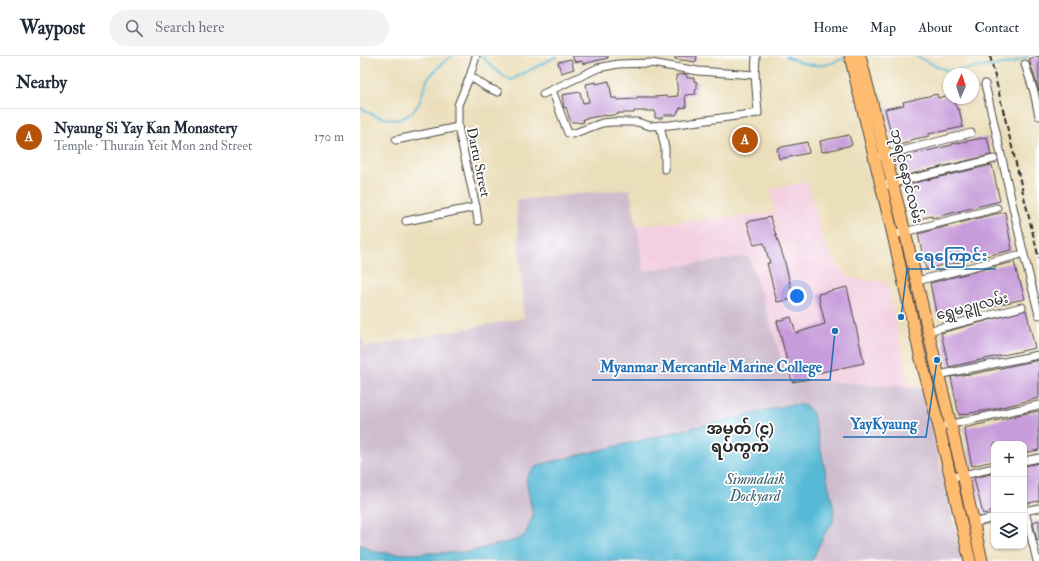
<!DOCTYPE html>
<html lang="en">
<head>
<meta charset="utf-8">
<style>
	:root { --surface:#fff; --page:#f2f2f3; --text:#1f2937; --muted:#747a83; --line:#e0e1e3; --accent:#b45309 }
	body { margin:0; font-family:"IM FELL Double Pica","Noto Sans Myanmar",serif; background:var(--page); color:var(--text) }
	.controls { position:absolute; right:12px; bottom:12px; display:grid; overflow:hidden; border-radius:8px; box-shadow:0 1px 3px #0004 }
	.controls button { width:36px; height:36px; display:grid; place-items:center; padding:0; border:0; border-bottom:1px solid var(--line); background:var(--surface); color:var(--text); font:20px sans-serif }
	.compass { position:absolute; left:583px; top:12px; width:36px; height:36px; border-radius:50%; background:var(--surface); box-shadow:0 1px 3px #0004; rotate:3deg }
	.you { position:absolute; left:437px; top:240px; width:14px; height:14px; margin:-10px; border:3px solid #fff; border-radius:50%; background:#1a73e8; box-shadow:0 0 0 6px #1a73e833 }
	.badge { display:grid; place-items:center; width:26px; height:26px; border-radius:50%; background:var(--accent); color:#fff; font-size:13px; font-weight:700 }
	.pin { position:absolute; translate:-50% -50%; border:2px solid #fff; box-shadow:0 1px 4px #0006 }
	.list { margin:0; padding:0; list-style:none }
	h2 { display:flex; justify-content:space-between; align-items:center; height:52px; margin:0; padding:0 16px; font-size:17px }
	h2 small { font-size:13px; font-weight:400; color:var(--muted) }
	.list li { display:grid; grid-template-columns:26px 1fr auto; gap:12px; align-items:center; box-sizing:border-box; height:56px; padding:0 16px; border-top:1px solid var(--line) }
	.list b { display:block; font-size:15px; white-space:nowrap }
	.list p { margin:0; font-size:13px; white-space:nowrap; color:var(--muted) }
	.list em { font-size:13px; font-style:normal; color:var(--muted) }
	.icon { flex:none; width:22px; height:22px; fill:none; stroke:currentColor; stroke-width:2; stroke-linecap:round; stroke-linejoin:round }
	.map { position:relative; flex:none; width:679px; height:505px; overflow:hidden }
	header { display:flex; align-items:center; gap:24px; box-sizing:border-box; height:56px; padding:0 20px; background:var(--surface); border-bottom:1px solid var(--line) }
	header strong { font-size:19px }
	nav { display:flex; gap:22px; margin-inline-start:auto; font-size:14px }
	.search { width:280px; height:36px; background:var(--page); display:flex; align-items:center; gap:10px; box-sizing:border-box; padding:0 14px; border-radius:22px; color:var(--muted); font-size:15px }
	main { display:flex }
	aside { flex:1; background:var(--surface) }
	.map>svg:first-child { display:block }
	.built { fill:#f3cfe0 }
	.industrial { fill:#cfbdcf }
	.water { fill:#57b9d6; stroke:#417280 }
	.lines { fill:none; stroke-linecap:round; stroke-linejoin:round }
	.stream { stroke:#57b9d6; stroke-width:2 }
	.building { fill:#c79cda }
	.street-casing { stroke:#484640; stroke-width:9 }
	.primary-casing { stroke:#484640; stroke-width:13 }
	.street { stroke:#fff; stroke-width:7 }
	.primary { stroke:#febc71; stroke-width:11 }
	.rail { stroke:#2b2b2b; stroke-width:2; stroke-dasharray:6 3; stroke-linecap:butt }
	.labels { text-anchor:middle; stroke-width:3.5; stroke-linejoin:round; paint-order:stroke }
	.street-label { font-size:14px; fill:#2b2b2b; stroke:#fff }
	.water-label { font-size:15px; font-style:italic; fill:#3a5d67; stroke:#fff }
	.quarter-label { font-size:16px; font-weight:bold; fill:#2b2b2b; stroke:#fff }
	.leader { fill:none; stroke:#1f6fb2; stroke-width:1.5 }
	.callout-dot { fill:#1f6fb2; stroke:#fff; stroke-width:1.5 }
	.callout-label { font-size:15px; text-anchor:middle; font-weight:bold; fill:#1f6fb2; stroke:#fff; stroke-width:3.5; stroke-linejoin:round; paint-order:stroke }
</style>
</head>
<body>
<header>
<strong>Waypost</strong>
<div class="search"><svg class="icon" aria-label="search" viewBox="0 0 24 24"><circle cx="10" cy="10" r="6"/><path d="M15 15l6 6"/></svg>Search here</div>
<nav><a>Home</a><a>Map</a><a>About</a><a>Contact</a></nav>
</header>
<main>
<aside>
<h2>Nearby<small></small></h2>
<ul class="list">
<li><span class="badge">A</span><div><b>Nyaung Si Yay Kan Monastery</b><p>Temple · Thurain Yeit Mon 2nd Street</p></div><em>170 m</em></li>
</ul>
</aside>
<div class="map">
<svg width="679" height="505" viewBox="0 0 679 505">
	<rect width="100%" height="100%" fill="#fff"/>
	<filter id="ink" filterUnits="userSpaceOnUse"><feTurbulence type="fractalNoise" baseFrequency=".025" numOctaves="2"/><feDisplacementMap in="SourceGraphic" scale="8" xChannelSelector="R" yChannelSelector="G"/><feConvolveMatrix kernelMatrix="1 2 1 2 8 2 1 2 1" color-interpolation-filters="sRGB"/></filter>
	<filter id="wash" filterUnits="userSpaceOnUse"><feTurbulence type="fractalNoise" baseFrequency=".012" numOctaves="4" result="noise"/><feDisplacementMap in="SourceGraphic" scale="16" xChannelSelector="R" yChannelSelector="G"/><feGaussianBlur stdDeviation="0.9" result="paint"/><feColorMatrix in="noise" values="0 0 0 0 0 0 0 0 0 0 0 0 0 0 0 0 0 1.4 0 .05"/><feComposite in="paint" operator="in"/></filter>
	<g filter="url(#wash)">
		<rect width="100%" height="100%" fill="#ebdeba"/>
		<path class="built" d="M447 126 465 190 487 221 527 227 550 332 428 323 389 200 284 215 274 170 414 157 411 133Z"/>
		<path class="industrial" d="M270 133 284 215 389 200 428 323 562 332 602 505H0V279L6 291 164 262 156 144Z"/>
		<path class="water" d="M440 348 448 352 453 358 474 454 473 466 464 479 452 505H0V488L15 496 38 498 108 496 159 483 165 479 173 460 167 430 166 422 172 414 182 408 428 349Z"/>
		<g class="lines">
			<g class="stream">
				<path d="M122 0C131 10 139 19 151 24L197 0"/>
				<path d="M426 0C437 6 451 10 464 9 471 8 479 4 486 2"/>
				<path d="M556 0 578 11 589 15 653 7 668 0"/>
				<path d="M0 51 9 57 23 62 38 64 52 57 60 46 63 35 68 22 84 6 92 0"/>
			</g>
		</g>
		<g id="blocks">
			<g class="building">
				<path d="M212 0H248V2L223 8 222 5 215 6Z"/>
				<path d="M315 0H337L336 6 315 3Z"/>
				<path d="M679 0V35L669 3Z"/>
				<path d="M211 3 214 13 201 17 198 6Z"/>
				<path d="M326 18 327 22H334V25L337 26V33L335 34 336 38 325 39 326 51 320 52 316 59H304L302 62H295V55H274V57H258L259 58 246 60V59L223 63 224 66 220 67 217 66H212L210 64 206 51 204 52 202 39 220 36 223 47 229 46 226 28 236 26V28L249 25 252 42H256L257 44 277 43V41H294L307 40V41L318 40 316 19Z"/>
				<path d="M577 38 578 42 589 39V42H594L597 53H599L603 71 569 78V80L550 84 551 86 534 90 525 53 544 49 543 46Z"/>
				<path d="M489 79 492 89 462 96 460 85Z"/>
				<path d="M627 81 631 99 543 120V118H541L537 101 553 97 554 98 592 89V88Z"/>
				<path d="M447 86 449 97 419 103 417 92Z"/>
				<path d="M632 109 640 145 572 162V160L554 164 545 129Z"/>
				<path d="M645 156 652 194 583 210V209L566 213 558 178 622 161Z"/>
				<path d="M410 161 424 203 434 243 417 246 407 207H410L404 187 394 189 387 166Z"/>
				<path d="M654 206 659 225H660L665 243 577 261 570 227 637 210Z"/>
				<path d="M487 231 504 307 448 319 449 323 432 326 417 265 431 261 436 277 465 268 458 238Z"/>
				<path d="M666 254 675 292 589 311 581 277Z"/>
				<path d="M679 304V342L634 353 599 359 591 321 608 318V319Z"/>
				<path d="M679 355V374H678L679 380V394L664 397V388H634V405L612 410 604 372 656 360V359H657Z"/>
				<path d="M679 407V445L664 448V410Z"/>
				<path d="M634 417V455L623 458 614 422Z"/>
				<path d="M679 464V484L677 485 673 466Z"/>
			</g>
		</g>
	</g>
	<g filter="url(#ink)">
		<use href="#blocks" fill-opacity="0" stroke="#484640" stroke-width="1"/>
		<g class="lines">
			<g class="street-casing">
				<g id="street">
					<path d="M116 0 114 7 110 20 98 49V71L116 151 118 165"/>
					<path d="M665 8 674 36 679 60"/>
					<path d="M110 20 126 31 138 36"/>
					<path d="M625 28 663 195 679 259"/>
					<path d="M192 34 208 77 212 78 242 67 252 66H277L290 70 310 69 398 57 395 19 396 0"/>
					<path d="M183 38 238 12 258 8 291 7 338 15 395 19"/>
					<path d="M300 69 305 92V113"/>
					<path d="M36 84 98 71"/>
					<path d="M522 100 611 77"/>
					<path d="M521 130 634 103"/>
					<path d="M46 165 116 151"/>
					<path d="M533 179 637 152"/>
					<path d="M557 225 658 199"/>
					<path d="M568 275 662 251"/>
					<path d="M578 319 678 299"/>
					<path d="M587 369 679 349"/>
					<path d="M664 405 679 402"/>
					<path d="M590 422 634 412"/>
					<path d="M664 455 679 452"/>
					<path d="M665 455 677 505 679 504"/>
					<path d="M613 467 634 462"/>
				</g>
			</g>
			<g class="primary-casing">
				<g id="primary">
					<path d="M490 0 533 179 561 303 579 371 610 505"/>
					<path d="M500 0 545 176 574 300 603 419 622 505"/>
				</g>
			</g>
			<use href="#street" class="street"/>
			<use href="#primary" class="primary"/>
			<path class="rail" d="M630 0 679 203"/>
		</g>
	</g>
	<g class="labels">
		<g class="street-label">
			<text transform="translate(119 106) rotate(78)" y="5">Dartu Street</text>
			<text transform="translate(547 120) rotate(76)" y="5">ဘုရင့်နောင်လမ်း</text>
			<text transform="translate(612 250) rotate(-14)" y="5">ရွှေမဉ္ဇူလမ်း</text>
		</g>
		<g class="water-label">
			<text x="395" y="428">Simmalaik<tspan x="395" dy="17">Dockyard</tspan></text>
		</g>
		<g class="quarter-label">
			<text x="380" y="378">အမှတ် (၄)<tspan x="380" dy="18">ရပ်ကွက်</tspan></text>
		</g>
	</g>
	<path class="leader" d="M541 261L547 213H636M475 275L470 324H232M577 304L566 381H483"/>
	<g class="callout-dot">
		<circle cx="541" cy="261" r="4"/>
		<circle cx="475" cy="275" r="4"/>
		<circle cx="577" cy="304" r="4"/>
	</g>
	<g class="callout-label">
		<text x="591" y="205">ရေကြောင်း</text>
		<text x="351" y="316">Myanmar Mercantile Marine College</text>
		<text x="524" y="373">YayKyaung</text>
	</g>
</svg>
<div class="controls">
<button>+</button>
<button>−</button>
<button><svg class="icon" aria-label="layers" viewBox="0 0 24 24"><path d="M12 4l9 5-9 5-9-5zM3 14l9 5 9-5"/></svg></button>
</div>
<svg class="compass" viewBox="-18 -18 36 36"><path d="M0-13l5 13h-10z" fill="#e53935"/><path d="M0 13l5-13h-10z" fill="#747a83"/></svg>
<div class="you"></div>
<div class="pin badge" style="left:385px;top:84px">A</div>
</div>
</main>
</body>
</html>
